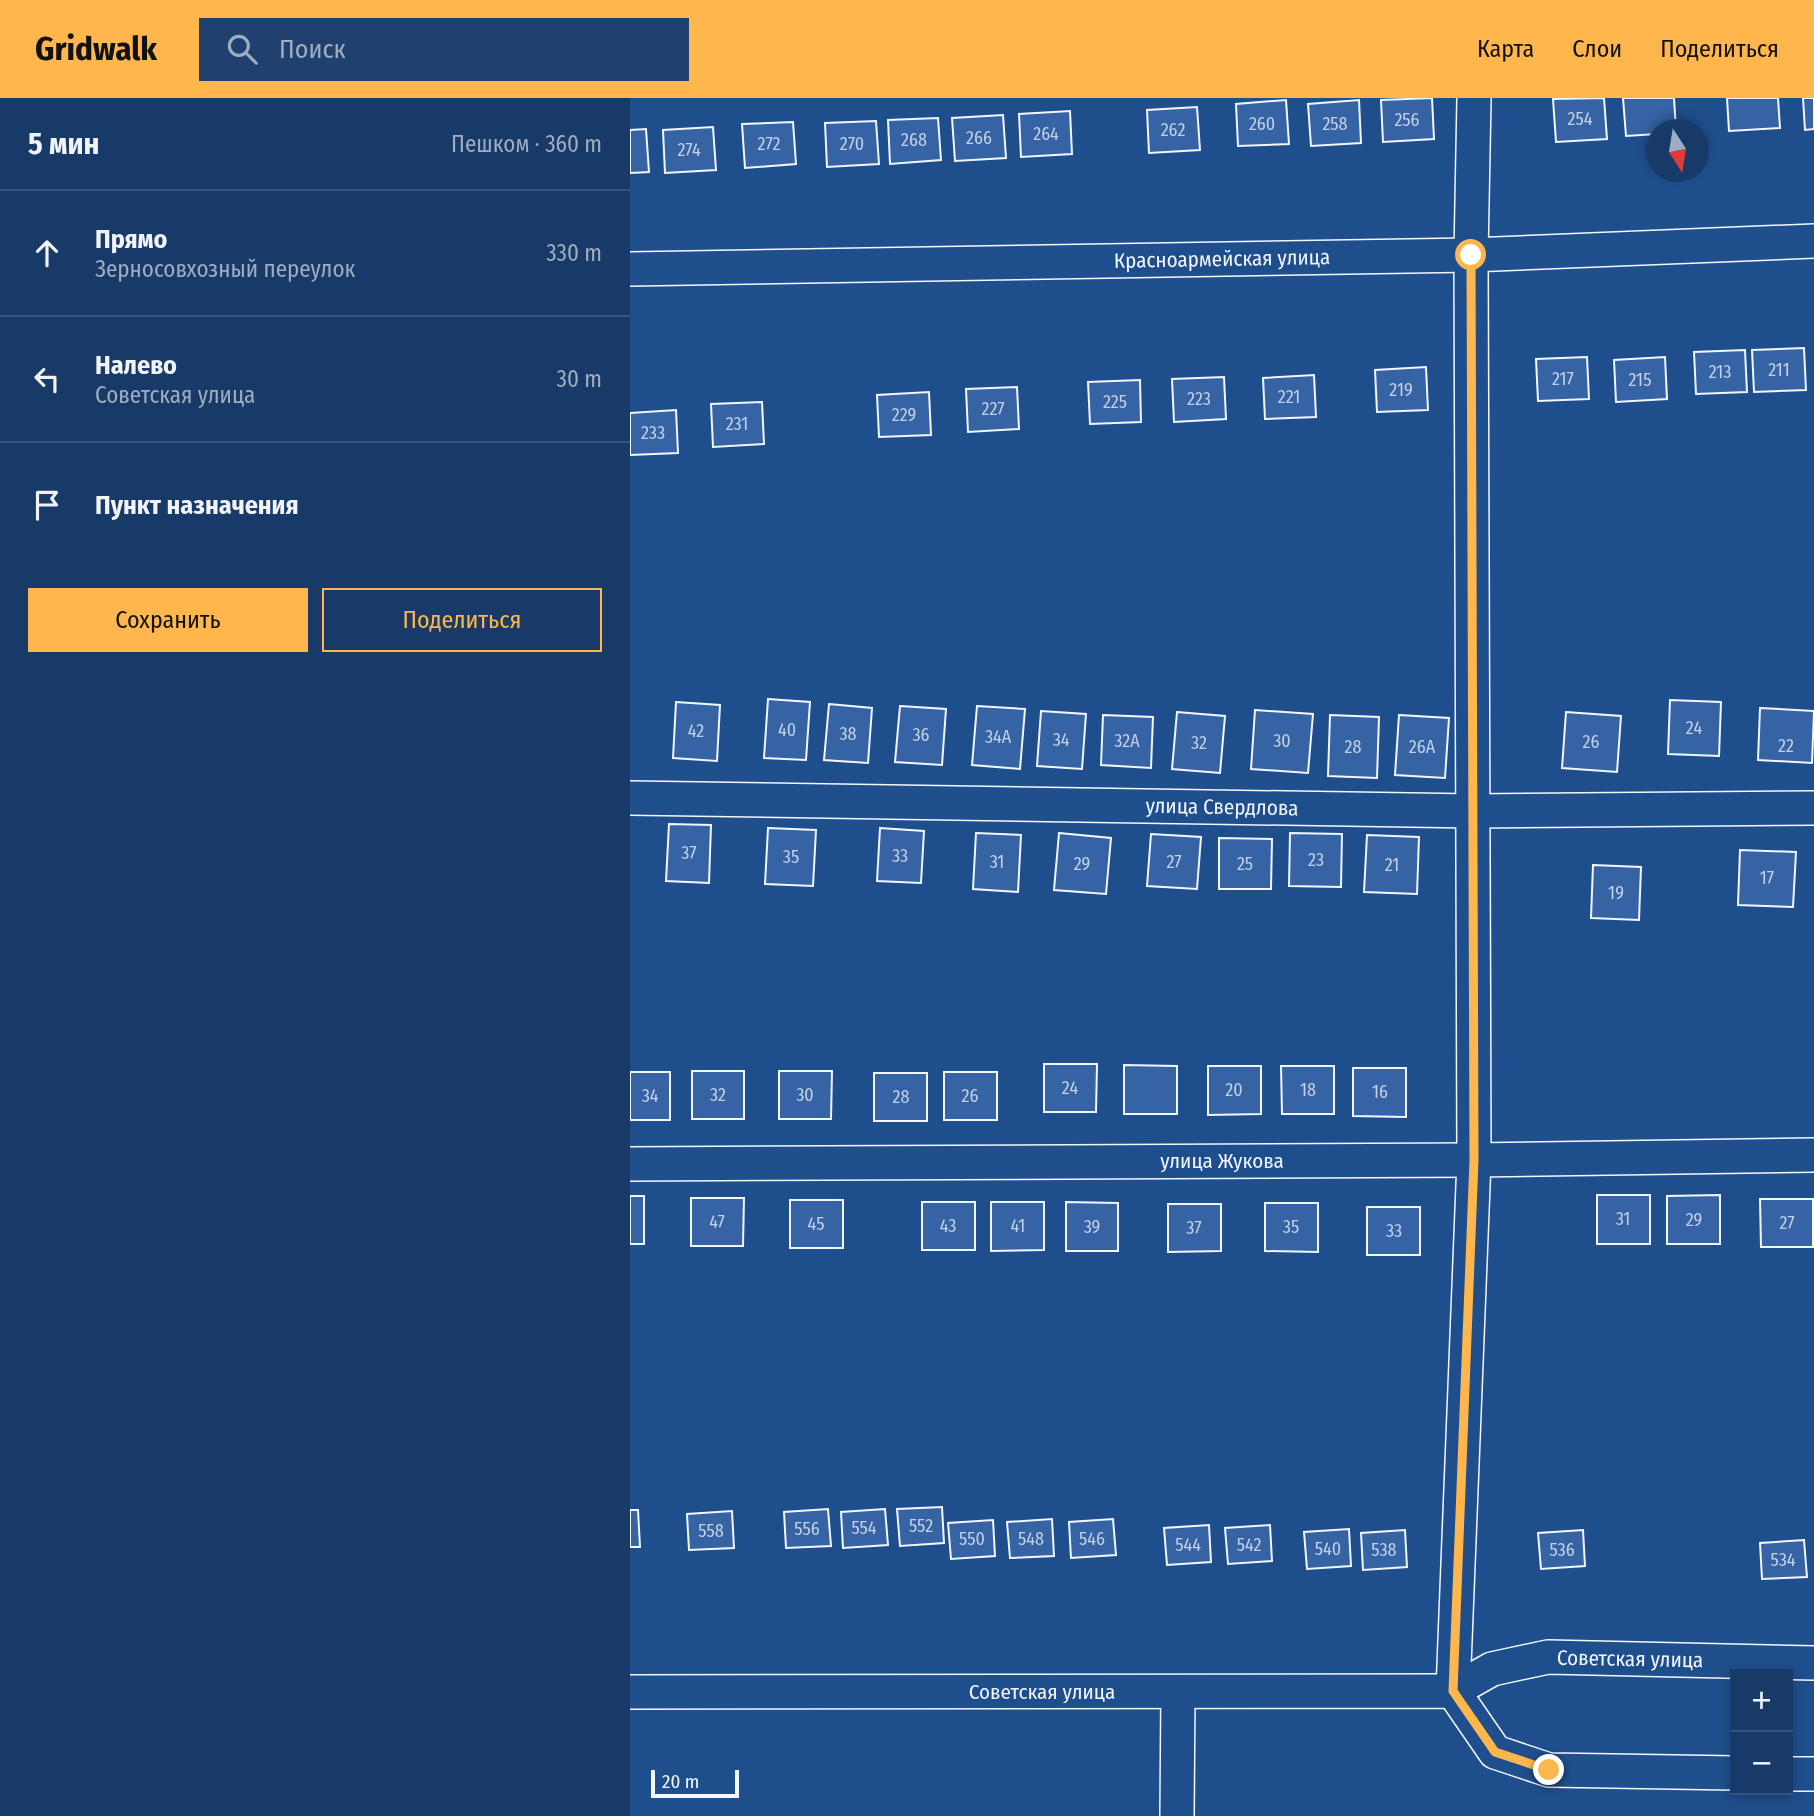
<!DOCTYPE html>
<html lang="ru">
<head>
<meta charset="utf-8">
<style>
	:root { --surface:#173a69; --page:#20416f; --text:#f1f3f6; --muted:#9eadc0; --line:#36547d; --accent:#ffb74d }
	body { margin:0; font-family:"Fira Sans Condensed",sans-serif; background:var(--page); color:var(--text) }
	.controls { position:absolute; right:21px; bottom:21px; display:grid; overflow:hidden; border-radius:0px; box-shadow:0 4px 10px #0003 }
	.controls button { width:63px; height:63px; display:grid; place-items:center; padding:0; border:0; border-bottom:2px solid var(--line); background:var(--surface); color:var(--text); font:35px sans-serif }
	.compass { position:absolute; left:1016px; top:21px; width:63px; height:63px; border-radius:50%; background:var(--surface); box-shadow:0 4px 10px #0003; rotate:168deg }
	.scale { position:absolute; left:21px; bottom:18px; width:88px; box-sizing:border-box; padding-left:7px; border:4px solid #f2f6ff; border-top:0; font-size:19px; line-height:24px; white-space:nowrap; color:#f2f6ff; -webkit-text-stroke:5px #1f4e8c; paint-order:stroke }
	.stop { position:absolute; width:21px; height:21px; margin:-16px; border:5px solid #ffb74d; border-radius:50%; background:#fff }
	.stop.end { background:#ffb74d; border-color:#fff; box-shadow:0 2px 7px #0008 }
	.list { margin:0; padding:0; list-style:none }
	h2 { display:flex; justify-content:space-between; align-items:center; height:91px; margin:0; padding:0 28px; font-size:30px }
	h2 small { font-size:23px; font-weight:400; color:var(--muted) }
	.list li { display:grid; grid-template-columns:46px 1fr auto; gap:21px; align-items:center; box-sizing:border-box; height:126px; padding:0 28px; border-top:2px solid var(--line) }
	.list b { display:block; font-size:26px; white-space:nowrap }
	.list p { margin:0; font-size:23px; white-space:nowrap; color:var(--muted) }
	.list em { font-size:23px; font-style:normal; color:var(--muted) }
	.actions { display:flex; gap:14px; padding:21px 28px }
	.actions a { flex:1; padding:16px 0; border:2px solid var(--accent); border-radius:0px; text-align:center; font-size:24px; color:var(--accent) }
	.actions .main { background:var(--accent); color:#111 }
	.icon { flex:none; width:38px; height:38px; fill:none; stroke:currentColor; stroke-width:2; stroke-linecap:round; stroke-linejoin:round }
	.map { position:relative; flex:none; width:1184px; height:1718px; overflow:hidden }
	header { display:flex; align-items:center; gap:42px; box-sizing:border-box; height:98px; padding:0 35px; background:var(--accent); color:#111 }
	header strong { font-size:33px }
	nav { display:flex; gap:38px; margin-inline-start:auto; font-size:24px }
	.search { width:490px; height:63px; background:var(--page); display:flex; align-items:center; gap:18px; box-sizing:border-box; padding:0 24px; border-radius:0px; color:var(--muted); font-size:26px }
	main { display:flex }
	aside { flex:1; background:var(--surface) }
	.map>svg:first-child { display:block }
	.building { fill:#3563a3; stroke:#f2f6ff; stroke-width:2 }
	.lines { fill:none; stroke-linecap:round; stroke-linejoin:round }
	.minor-casing { stroke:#f2f6ff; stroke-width:36 }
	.minor { stroke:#1f4e8c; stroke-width:33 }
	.route { stroke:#ffb74d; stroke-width:9 }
	.labels { text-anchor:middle; stroke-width:5; stroke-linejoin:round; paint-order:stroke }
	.number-label { font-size:18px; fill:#c3d1e8 }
	.street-label { font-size:21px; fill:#f2f6ff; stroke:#1f4e8c }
</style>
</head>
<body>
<header>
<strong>Gridwalk</strong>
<div class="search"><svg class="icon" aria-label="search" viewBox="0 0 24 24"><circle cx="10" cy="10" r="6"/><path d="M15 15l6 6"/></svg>Поиск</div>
<nav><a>Карта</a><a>Слои</a><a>Поделиться</a></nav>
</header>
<main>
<aside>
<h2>5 мин<small>Пешком · 360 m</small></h2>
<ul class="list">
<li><svg class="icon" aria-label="ahead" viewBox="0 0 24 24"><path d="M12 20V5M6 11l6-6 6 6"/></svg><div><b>Прямо</b><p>Зерносовхозный переулок</p></div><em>330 m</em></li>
<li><svg class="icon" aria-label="left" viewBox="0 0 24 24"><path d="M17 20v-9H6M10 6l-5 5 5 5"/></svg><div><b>Налево</b><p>Советская улица</p></div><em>30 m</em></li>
<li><svg class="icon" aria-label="arrive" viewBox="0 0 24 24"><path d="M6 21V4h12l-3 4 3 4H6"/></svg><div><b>Пункт назначения</b></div></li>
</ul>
<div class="actions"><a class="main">Сохранить</a><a>Поделиться</a></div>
</aside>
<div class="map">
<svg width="1184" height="1718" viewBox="0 0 1184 1718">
	<rect width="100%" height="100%" fill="#1f4e8c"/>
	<g class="building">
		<path d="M802 0 804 41 753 44 751 2Z"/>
		<path d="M974 0 977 41 926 44 923 1Z"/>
		<path d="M993 0H1044L1046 32H1027V36L996 38Z"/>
		<path d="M1097 0H1148L1150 30 1099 33Z"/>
		<path d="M1173 0H1184V31L1175 32Z"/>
		<path d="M656 2 659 46 608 48 606 6Z"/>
		<path d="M729 2 731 45 681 48 678 6Z"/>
		<path d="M567 9 570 52 519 55 517 12Z"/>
		<path d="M440 13 442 56 391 59 389 16Z"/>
		<path d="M373 17 376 60 325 63 322 20Z"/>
		<path d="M308 20 311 62 260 66 258 22Z"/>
		<path d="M246 23 249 66 197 69 195 25Z"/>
		<path d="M163 24 166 66 115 70 112 26Z"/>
		<path d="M83 29 86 72 35 75 33 32Z"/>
		<path d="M16 31 19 74 0 75V32Z"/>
		<path d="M1174 250 1176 292 1124 294 1122 252Z"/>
		<path d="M1115 252 1117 294 1066 296 1064 254Z"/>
		<path d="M957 259 959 301 908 303 906 261Z"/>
		<path d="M1035 259 1037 301 986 304 984 262Z"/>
		<path d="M796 269 798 312 747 314 745 272Z"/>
		<path d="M684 277 686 319 635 321 633 280Z"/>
		<path d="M594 279 596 321 544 324 542 281Z"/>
		<path d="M510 282 511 324 460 326 458 284Z"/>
		<path d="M387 289 389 331 338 334 336 291Z"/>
		<path d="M299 294 301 337 249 339 247 297Z"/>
		<path d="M132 304 134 346 83 349 81 306Z"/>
		<path d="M46 312 48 355 0 357V315Z"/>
		<path d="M138 601 180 604 176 662 134 660Z"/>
		<path d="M1040 602 1091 604 1089 658 1038 656Z"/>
		<path d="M46 604 90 607 87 663 43 660Z"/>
		<path d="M199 606 242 610 238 665 194 662Z"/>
		<path d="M270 608 316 611 312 667 265 664Z"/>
		<path d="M347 608 395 611 390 671 342 667Z"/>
		<path d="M1130 610 1184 613 1182 665 1128 662Z"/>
		<path d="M625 612 683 616 678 675 621 671Z"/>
		<path d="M411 613 456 616 452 671 407 668Z"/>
		<path d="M547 614 595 618 590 675 542 671Z"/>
		<path d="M936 614 991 618 987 674 932 670Z"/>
		<path d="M473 617 523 619 521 670 471 667Z"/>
		<path d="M700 617 749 619 747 680 698 678Z"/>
		<path d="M769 617 819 620 815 680 765 677Z"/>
		<path d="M39 726 81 727 79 785 36 783Z"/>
		<path d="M138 730 186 732 183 788 135 786Z"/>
		<path d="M250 730 294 733 291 785 247 783Z"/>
		<path d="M346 735 391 737 388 794 343 791Z"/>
		<path d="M429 735 481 740 476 796 424 792Z"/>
		<path d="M660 735 712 736 711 789 659 788Z"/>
		<path d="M521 736 571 739 567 791 517 788Z"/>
		<path d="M737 737 789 739 787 796 734 794Z"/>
		<path d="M589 740 642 741 641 791H589Z"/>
		<path d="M1110 752 1166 754 1163 809 1108 807Z"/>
		<path d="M963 767 1011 769 1009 822 961 820Z"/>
		<path d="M414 966H467L466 1014H414Z"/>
		<path d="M494 967 547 968V1016H494Z"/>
		<path d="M578 968H631V1016L578 1017Z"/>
		<path d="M651 968H704V1016H652Z"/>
		<path d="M723 970H776V1019L723 1018Z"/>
		<rect x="62" y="973" width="52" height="48"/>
		<path d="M149 973H202L201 1021H149Z"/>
		<rect x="0" y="974" width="40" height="48"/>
		<rect x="314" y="974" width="53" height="48"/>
		<rect x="244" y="975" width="53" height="48"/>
		<rect x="967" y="1097" width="53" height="49"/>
		<path d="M1090 1097V1146H1037V1098Z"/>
		<rect x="0" y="1098" width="14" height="48"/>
		<path d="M61 1100H114L113 1148H61Z"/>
		<path d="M1130 1101H1183V1149H1131Z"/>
		<rect x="160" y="1102" width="53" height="48"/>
		<rect x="292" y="1104" width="53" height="48"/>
		<path d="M361 1104H414V1152L361 1153Z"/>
		<path d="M436 1104 488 1105V1153H436Z"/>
		<path d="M635 1105H688V1154L635 1153Z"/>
		<path d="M538 1106H591V1153L538 1154Z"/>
		<rect x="737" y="1109" width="53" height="48"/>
		<path d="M312 1409 314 1445 270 1448 267 1411Z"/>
		<path d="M198 1411 201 1448 156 1450 154 1414Z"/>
		<path d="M255 1411 258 1447 213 1450 211 1414Z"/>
		<path d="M0 1412H8L10 1449H0Z"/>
		<path d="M102 1413 104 1450 59 1452 57 1416Z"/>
		<path d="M422 1421 424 1458 380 1460 377 1424Z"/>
		<path d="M483 1421 486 1457 441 1460 439 1424Z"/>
		<path d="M363 1422 365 1458 321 1461 318 1425Z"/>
		<path d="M579 1427 581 1464 537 1467 534 1430Z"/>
		<path d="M640 1427 642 1463 598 1466 595 1430Z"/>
		<path d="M719 1431 721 1468 677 1471 674 1434Z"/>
		<path d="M775 1432 777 1469 733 1472 731 1435Z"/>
		<path d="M953 1432 955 1468 911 1471 908 1435Z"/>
		<path d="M1174 1442 1177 1479 1132 1481 1130 1445Z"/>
	</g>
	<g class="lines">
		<g class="minor-casing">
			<g id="minor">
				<path d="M0 171 841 157 1184 143"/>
				<path d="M0 700 843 713 1184 710"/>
				<path d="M0 1066 844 1062 1184 1057"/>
				<path d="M823 1593 844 1062 841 157 844 0"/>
				<path d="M823 1593 862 1571 918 1559 1184 1565"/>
				<path d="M0 1594 823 1593 865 1654 919 1672 1105 1675"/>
				<path d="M1158 1676H1184"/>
				<path d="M547 1718 548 1594"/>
			</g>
		</g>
		<use href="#minor" class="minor"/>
	</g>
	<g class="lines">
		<path class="route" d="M841 157 844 1062 823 1593 865 1654 919 1672"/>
	</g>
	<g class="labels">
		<g class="number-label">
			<text x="950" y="27">254</text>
			<text x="777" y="28">256</text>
			<text x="632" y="32">260</text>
			<text x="705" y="32">258</text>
			<text x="543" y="38">262</text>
			<text x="416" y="42">264</text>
			<text x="349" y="46">266</text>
			<text x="284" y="48">268</text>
			<text x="139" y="52">272</text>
			<text x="222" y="52">270</text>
			<text x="59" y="58">274</text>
			<text x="1149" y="278">211</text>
			<text x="1090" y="280">213</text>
			<text x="933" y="287">217</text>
			<text x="1010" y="288">215</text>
			<text x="771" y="298">219</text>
			<text x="659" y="305">221</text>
			<text x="569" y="307">223</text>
			<text x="485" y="310">225</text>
			<text x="363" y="317">227</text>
			<text x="274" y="323">229</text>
			<text x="107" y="332">231</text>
			<text x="23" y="341">233</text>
			<text x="1064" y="636">24</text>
			<text x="157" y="638">40</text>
			<text x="66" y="639">42</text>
			<text x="218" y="642">38</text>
			<text x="291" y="643">36</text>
			<text x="368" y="645">34А</text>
			<text x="431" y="648">34</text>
			<text x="497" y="649">32А</text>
			<text x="652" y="649">30</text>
			<text x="961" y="650">26</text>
			<text x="569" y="651">32</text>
			<text x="1156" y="654">22</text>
			<text x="723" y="655">28</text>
			<text x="792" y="655">26А</text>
			<text x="59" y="761">37</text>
			<text x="270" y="764">33</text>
			<text x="161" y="765">35</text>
			<text x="686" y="768">23</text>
			<text x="367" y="770">31</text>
			<text x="544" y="770">27</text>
			<text x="452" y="772">29</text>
			<text x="615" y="772">25</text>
			<text x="762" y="773">21</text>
			<text x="1137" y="786">17</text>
			<text x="986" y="801">19</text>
			<text x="440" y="996">24</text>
			<text x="604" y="998">20</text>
			<text x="678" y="998">18</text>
			<text x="750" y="1000">16</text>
			<text x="88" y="1003">32</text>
			<text x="175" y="1003">30</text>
			<text x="20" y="1004">34</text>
			<text x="340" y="1004">26</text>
			<text x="271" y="1005">28</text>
			<text x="993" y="1127">31</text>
			<text x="1064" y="1128">29</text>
			<text x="87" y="1130">47</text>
			<text x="1157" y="1131">27</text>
			<text x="186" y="1132">45</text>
			<text x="318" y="1134">43</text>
			<text x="388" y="1134">41</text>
			<text x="462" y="1135">39</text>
			<text x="661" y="1135">35</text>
			<text x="564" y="1136">37</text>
			<text x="764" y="1139">33</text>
			<text x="291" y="1434">552</text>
			<text x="234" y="1436">554</text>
			<text x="177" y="1437">556</text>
			<text x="81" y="1439">558</text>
			<text x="342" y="1447">550</text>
			<text x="401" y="1447">548</text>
			<text x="462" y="1447">546</text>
			<text x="558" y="1453">544</text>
			<text x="619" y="1453">542</text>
			<text x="698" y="1457">540</text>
			<text x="754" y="1458">538</text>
			<text x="932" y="1458">536</text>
			<text x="1153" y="1468">534</text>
		</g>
		<g class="street-label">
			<text transform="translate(592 161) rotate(-1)" y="7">Красноармейская улица</text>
			<text transform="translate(592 709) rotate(1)" y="7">улица Свердлова</text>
			<text x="592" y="1070">улица Жукова</text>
			<text transform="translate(1000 1561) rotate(1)" y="7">Советская улица</text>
			<text x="412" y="1601">Советская улица</text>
		</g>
	</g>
</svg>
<div class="controls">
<button>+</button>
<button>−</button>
</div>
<svg class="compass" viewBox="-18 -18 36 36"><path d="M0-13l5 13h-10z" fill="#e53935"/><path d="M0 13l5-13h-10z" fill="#9eadc0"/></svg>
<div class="scale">20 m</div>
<div class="stop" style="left:841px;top:157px"></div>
<div class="stop end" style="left:919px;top:1672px"></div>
</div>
</main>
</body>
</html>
